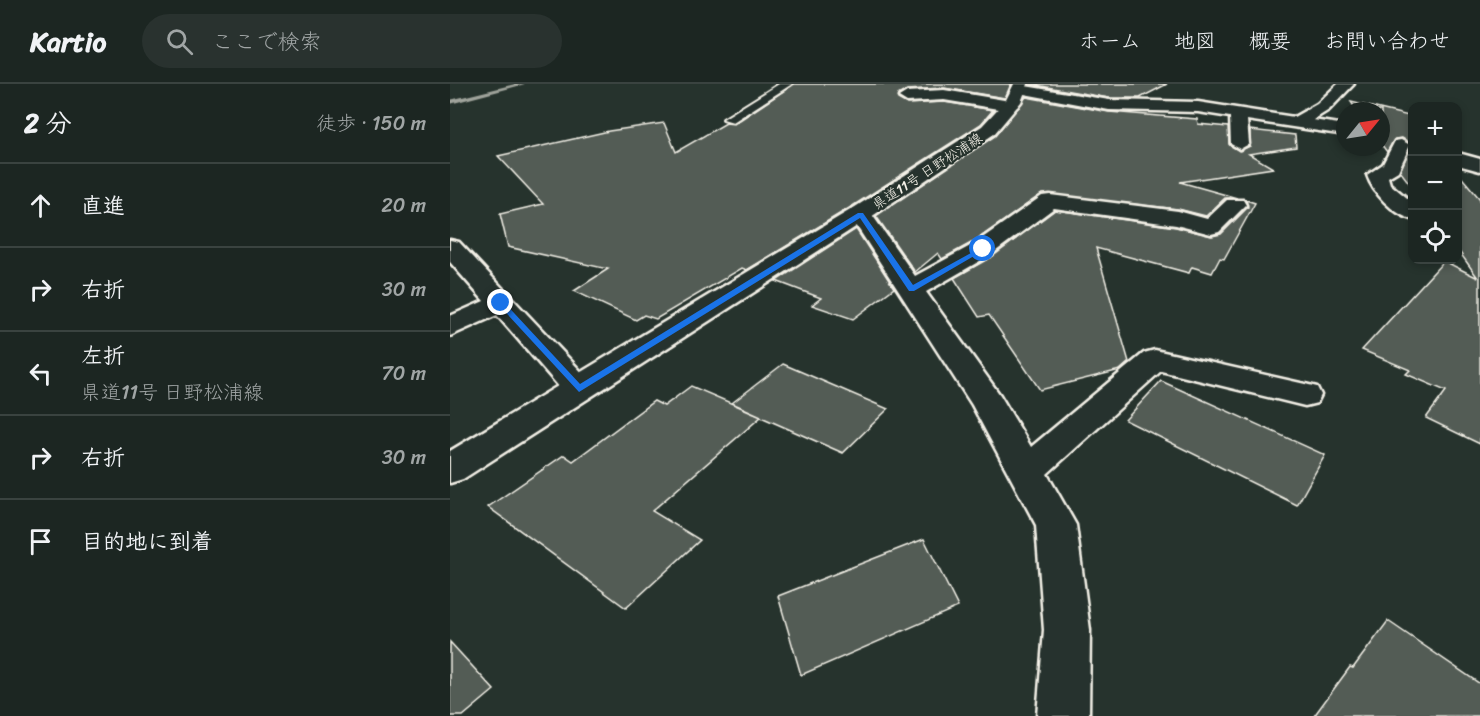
<!DOCTYPE html>
<html lang="ja">
<head>
<meta charset="utf-8">
<style>
	:root { --surface:#1c2622; --page:#29322f; --text:#f1f3f6; --muted:#a0a5a5; --line:#3a4340 }
	body { margin:0; font-family:Sriracha,"Klee One",sans-serif; background:var(--page); color:var(--text) }
	.controls { position:absolute; right:18px; top:18px; display:grid; overflow:hidden; border-radius:12px; box-shadow:0 3px 9px #0003 }
	.controls button { width:54px; height:54px; display:grid; place-items:center; padding:0; border:0; border-bottom:2px solid var(--line); background:var(--surface); color:var(--text); font:30px sans-serif }
	.compass { position:absolute; left:886px; top:18px; width:54px; height:54px; border-radius:50%; background:var(--surface); box-shadow:0 3px 9px #0003; rotate:60deg }
	.stop { position:absolute; width:18px; height:18px; margin:-14px; border:4px solid #1a73e8; border-radius:50%; background:#fff }
	.stop.end { background:#1a73e8; border-color:#fff; box-shadow:0 2px 6px #0008 }
	.list { margin:0; padding:0; list-style:none }
	h2 { display:flex; justify-content:space-between; align-items:center; height:78px; margin:0; padding:0 24px; font-size:26px }
	h2 small { font-size:20px; font-weight:400; color:var(--muted) }
	.list li { display:grid; grid-template-columns:39px 1fr auto; gap:18px; align-items:center; box-sizing:border-box; height:84px; padding:0 24px; border-top:2px solid var(--line) }
	.list b { display:block; font-size:22px; white-space:nowrap }
	.list p { margin:0; font-size:20px; white-space:nowrap; color:var(--muted) }
	.list em { font-size:20px; font-style:normal; color:var(--muted) }
	.icon { flex:none; width:33px; height:33px; fill:none; stroke:currentColor; stroke-width:2; stroke-linecap:round; stroke-linejoin:round }
	.map { position:relative; flex:none; width:1030px; height:632px; overflow:hidden }
	header { display:flex; align-items:center; gap:36px; box-sizing:border-box; height:84px; padding:0 30px; background:var(--surface); border-bottom:2px solid var(--line) }
	header strong { font-size:28px }
	nav { display:flex; gap:33px; margin-inline-start:auto; font-size:21px }
	.search { width:420px; height:54px; background:var(--page); display:flex; align-items:center; gap:15px; box-sizing:border-box; padding:0 21px; border-radius:33px; color:var(--muted); font-size:22px }
	main { display:flex }
	aside { flex:1; background:var(--surface) }
	.map>svg:first-child { display:block }
	.lines { fill:none; stroke-linecap:round; stroke-linejoin:round }
	.stream { fill:#9fa39b; fill-rule:evenodd }
	.building { fill:#525c55; stroke:#f4f1e8; stroke-width:1.5 }
	.lane-casing { stroke:#f4f1e8; stroke-width:4 }
	.street-casing { stroke:#f4f1e8; stroke-width:5 }
	.primary-casing { stroke:#f4f1e8; stroke-width:5 }
	.lane { fill:#26332d; fill-rule:evenodd }
	.street { fill:#26332d; fill-rule:evenodd }
	.primary { fill:#26332d; fill-rule:evenodd }
	.route { fill:#1a73e8 }
	.labels { text-anchor:middle; stroke-width:4.5; stroke-linejoin:round; paint-order:stroke }
	.far-street-label { font-size:14px; fill:#f4f1e8; stroke:#26332d }
</style>
</head>
<body>
<header>
<strong>Kartio</strong>
<div class="search"><svg class="icon" aria-label="search" viewBox="0 0 24 24"><circle cx="10" cy="10" r="6"/><path d="M15 15l6 6"/></svg>ここで検索</div>
<nav><a>ホーム</a><a>地図</a><a>概要</a><a>お問い合わせ</a></nav>
</header>
<main>
<aside>
<h2>2 分<small>徒歩 · 150 m</small></h2>
<ul class="list">
<li><svg class="icon" aria-label="ahead" viewBox="0 0 24 24"><path d="M12 20V5M6 11l6-6 6 6"/></svg><div><b>直進</b></div><em>20 m</em></li>
<li><svg class="icon" aria-label="right" viewBox="0 0 24 24"><path d="M7 20v-9h11M14 6l5 5-5 5"/></svg><div><b>右折</b></div><em>30 m</em></li>
<li><svg class="icon" aria-label="left" viewBox="0 0 24 24"><path d="M17 20v-9H6M10 6l-5 5 5 5"/></svg><div><b>左折</b><p>県道11号 日野松浦線</p></div><em>70 m</em></li>
<li><svg class="icon" aria-label="right" viewBox="0 0 24 24"><path d="M7 20v-9h11M14 6l5 5-5 5"/></svg><div><b>右折</b></div><em>30 m</em></li>
<li><svg class="icon" aria-label="arrive" viewBox="0 0 24 24"><path d="M6 21V4h12l-3 4 3 4H6"/></svg><div><b>目的地に到着</b></div></li>
</ul>
</aside>
<div class="map">
<svg width="1030" height="632" viewBox="0 0 1030 632">
	<rect width="100%" height="100%" fill="#26332d"/>
	<filter id="ink" filterUnits="userSpaceOnUse"><feTurbulence type="fractalNoise" baseFrequency=".0167" numOctaves="2"/><feDisplacementMap in="SourceGraphic" scale="12" xChannelSelector="R" yChannelSelector="G"/><feConvolveMatrix kernelMatrix="1 2 1 2 8 2 1 2 1" color-interpolation-filters="sRGB"/></filter>
	<g filter="url(#ink)">
		<g class="lines">
			<path class="stream" d="M65 0H75L0 20V16Z"/>
		</g>
		<g class="building">
			<path d="M344 0H561L555 14 494 4 457 6 448 11V15L457 20 494 18 543 26 531 40 401 123 297 186 292 184 206 235 194 231 186 236 124 207 158 185 58 163 50 130 93 120 48 72 159 47 214 39 226 68 276 39 284 40Z"/>
			<path d="M580 0H717L690 14H659Z"/>
			<path d="M576 13 659 28 747 35 748 40 778 43 779 60 789 67 800 62V46L845 51 846 63 799 70 823 84 730 98 787 114H775L756 132 728 125 592 110 523 158 492 175 488 169 465 188 426 132 545 52Z"/>
			<path d="M901 18 963 33V104L950 87 962 60 952 54 945 55 937 68 931 60V27H907Z"/>
			<path d="M1008 89 1030 115V360L976 334 996 307 956 290 960 286 912 266 994 177 1028 194 1008 166Z"/>
			<path d="M796 116 805 119 774 175 770 174 762 189 742 183 739 189 646 164 679 278 670 286 590 306 539 231 529 233 504 194 543 172 605 126 726 143 762 152 771 150 798 123Z"/>
			<path d="M406 145 444 204 403 235 362 221 371 214 326 197Z"/>
			<path d="M333 280 438 325 393 369 311 333 202 427 250 456 176 524 38 423 114 371 123 377 204 317 214 322 241 302 311 332 282 319Z"/>
			<path d="M711 297 875 371 847 421 675 336Z"/>
			<path d="M474 455 508 523 351 591 328 512Z"/>
			<path d="M938 537 1030 600V632H864L900 583 903 584Z"/>
			<path d="M0 558 44 606 13 632H0Z"/>
		</g>
		<g class="lines">
			<g class="lane-casing">
				<path id="lane" d="M329 0H342L283 38 273 35Z"/>
			</g>
			<g class="street-casing">
				<g id="street">
					<path d="M888 0H904L879 26 863 36 895 41V51L797 36 799 60 790 65 781 60 780 33 748 28 659 26 569 9 562 5 569 1 659 16 748 18 844 33 867 20Z"/>
					<path d="M494 6 560 17 568 22 560 27 494 16 457 18 449 13 457 8Z"/>
					<path d="M951 56 960 61 948 87 938 93 940 100 962 118V135C943 130 923 109 917 91L933 80 945 57Z"/>
					<path d="M1008 69 1030 75V87L1008 81Z"/>
					<path d="M600 111 728 127 757 135 777 116H793L796 121 769 148 761 150 726 141 604 124 542 170 476 208 550 311 581 363 694 269 705 266 855 300 867 303 871 311 867 319 855 322 711 287 597 390 626 441 640 546 639 632H587L594 546 586 441 522 321 399 130 402 125H418L465 192 524 160 592 112Z"/>
					<path d="M0 156 9 158 140 297 145 305 140 313 129 316 118 313 47 231 0 252V232L34 217 0 178Z"/>
				</g>
			</g>
			<g class="primary-casing">
				<path id="primary" d="M564 0H578L571 18 544 50 418 135 13 395 0 399V367L402 125 532 42 556 16Z"/>
			</g>
			<use href="#lane" class="lane"/>
			<use href="#street" class="street"/>
			<use href="#primary" class="primary"/>
		</g>
	</g>
	<path class="route" d="M408 129H413L463 201 530 164 536 165 464 207H459L410 134 129 308 47 219 53 217 130 300Z"/>
	<g class="labels">
		<g class="far-street-label">
			<text transform="translate(477 87) rotate(-33)" y="5">県道11号 日野松浦線</text>
		</g>
	</g>
</svg>
<div class="controls">
<button>+</button>
<button>−</button>
<button><svg class="icon" aria-label="locate" viewBox="0 0 24 24"><circle cx="12" cy="12" r="6"/><path d="M12 2v4M12 18v4M2 12h4M18 12h4"/></svg></button>
</div>
<svg class="compass" viewBox="-18 -18 36 36"><path d="M0-13l5 13h-10z" fill="#e53935"/><path d="M0 13l5-13h-10z" fill="#a0a5a5"/></svg>
<div class="stop" style="left:533px;top:165px"></div>
<div class="stop end" style="left:51px;top:219px"></div>
</div>
</main>
</body>
</html>
